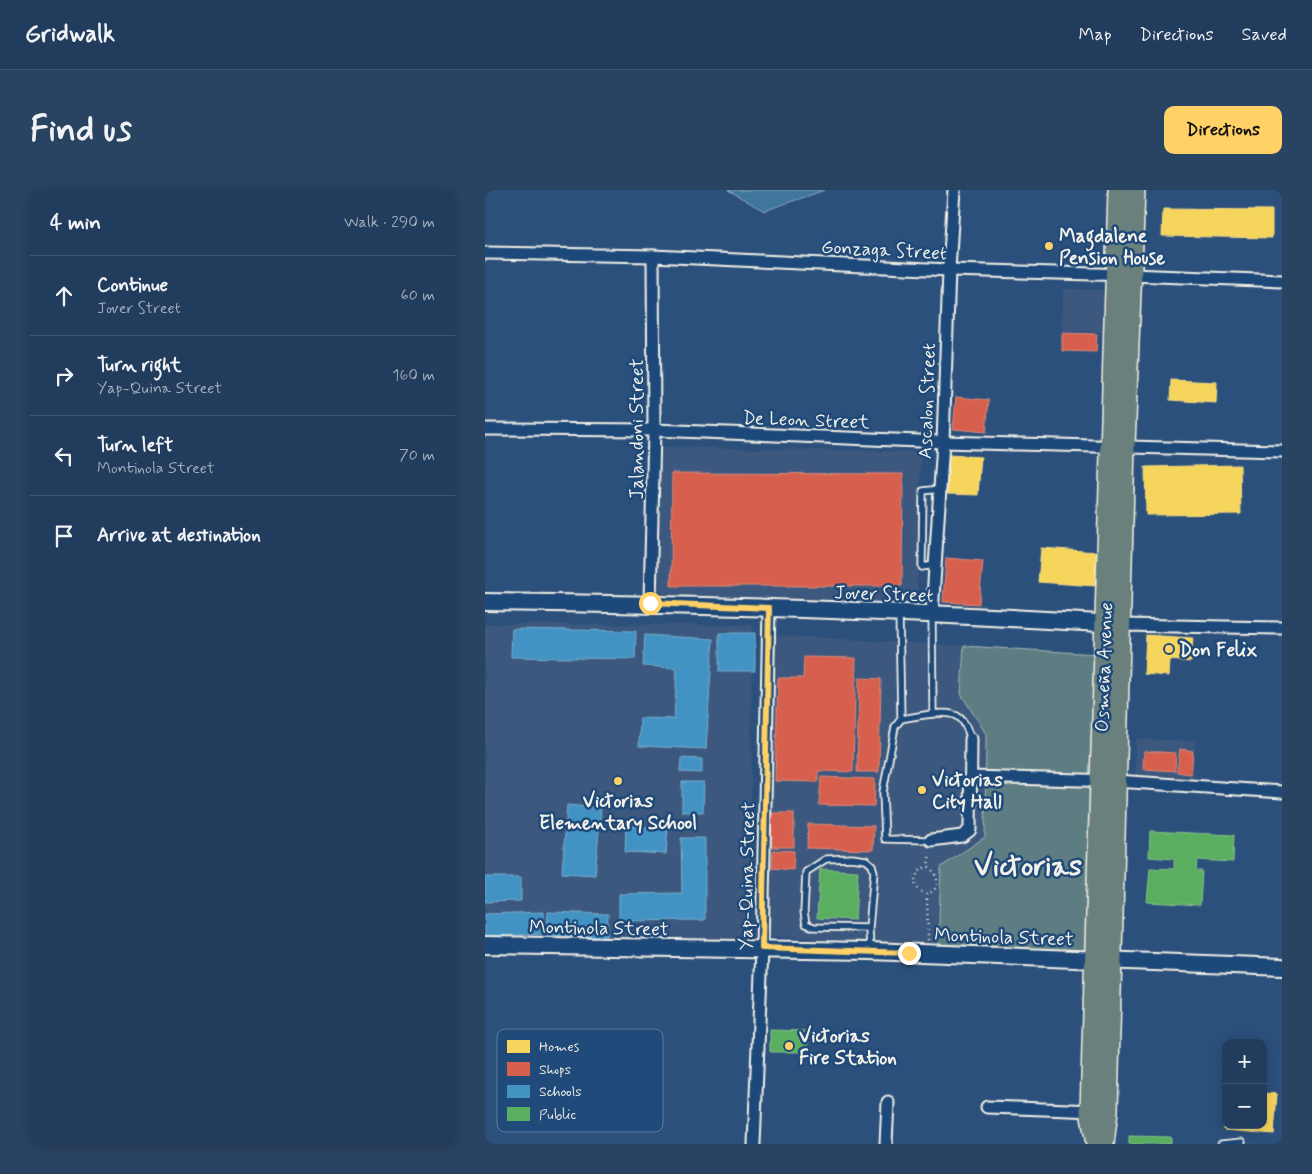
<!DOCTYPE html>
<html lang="en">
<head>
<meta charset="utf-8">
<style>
	:root { --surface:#213c5d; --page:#294363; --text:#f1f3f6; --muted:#a2adbc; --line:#3e5672; --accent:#ffd166 }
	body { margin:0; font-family:Mynerve,sans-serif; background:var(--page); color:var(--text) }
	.controls { position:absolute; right:15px; bottom:15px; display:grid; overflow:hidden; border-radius:10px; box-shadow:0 2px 12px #0003 }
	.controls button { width:45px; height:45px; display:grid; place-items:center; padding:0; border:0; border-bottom:1px solid var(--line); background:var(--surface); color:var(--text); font:25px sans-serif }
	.stop { position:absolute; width:15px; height:15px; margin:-11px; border:4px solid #ffd166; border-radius:50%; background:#fff }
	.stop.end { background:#ffd166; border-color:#fff; box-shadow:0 1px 5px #0008 }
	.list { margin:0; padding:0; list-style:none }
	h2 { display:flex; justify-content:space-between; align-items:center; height:65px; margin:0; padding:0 20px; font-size:21px }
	h2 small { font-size:16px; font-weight:400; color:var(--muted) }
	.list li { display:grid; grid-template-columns:32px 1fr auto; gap:15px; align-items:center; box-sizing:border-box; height:80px; padding:0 20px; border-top:1px solid var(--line) }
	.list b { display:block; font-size:19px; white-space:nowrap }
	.list p { margin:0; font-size:16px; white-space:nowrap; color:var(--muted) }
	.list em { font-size:16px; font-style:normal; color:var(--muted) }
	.icon { flex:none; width:28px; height:28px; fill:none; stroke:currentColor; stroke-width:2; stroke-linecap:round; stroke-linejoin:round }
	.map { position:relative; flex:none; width:797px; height:954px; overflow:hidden; border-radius:10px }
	header { display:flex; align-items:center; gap:30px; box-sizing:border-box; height:70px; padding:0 25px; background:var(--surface); border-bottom:1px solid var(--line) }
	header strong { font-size:24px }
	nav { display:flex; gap:28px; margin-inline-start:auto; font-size:18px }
	.intro { display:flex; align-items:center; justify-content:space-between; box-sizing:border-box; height:120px; padding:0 30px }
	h1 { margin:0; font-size:35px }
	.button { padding:12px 22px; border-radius:10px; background:var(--accent); color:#111; font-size:18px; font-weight:700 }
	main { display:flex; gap:30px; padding:0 30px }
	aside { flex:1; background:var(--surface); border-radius:10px; box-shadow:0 2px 12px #0003 }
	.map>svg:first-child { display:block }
	.built { fill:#3c587e }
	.green { fill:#5d7d82; stroke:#a8b7b5 }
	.water { fill:#40769d; stroke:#88a7bb }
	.homes { fill:#f6d55c; stroke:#f5dd86 }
	.shops { fill:#d6604d; stroke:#df8c7c }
	.schools { fill:#4393c3; stroke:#78afce }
	.public { fill:#5aae61; stroke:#88c28a }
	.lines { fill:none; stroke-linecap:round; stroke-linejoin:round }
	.lane-casing { stroke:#f4f1e8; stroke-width:9 }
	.street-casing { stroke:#f4f1e8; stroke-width:15 }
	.secondary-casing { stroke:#f4f1e8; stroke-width:20 }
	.primary-casing { stroke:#f4f1e8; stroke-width:22 }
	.path { stroke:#f4f1e8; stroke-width:2.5; stroke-dasharray:1 4; stroke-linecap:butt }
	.lane { stroke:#1f4a7a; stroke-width:5.5 }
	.street { stroke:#1f4a7a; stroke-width:11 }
	.secondary { stroke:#1f4a7a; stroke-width:16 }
	.primary { stroke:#6a807d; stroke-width:19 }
	.route { stroke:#ffd166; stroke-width:6 }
	.poi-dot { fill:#ffd166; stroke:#1f4a7a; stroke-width:2 }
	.labels { text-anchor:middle; stroke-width:5; stroke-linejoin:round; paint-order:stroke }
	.poi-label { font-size:19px; font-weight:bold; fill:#f4f1e8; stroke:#1f4a7a; text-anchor:start }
	.street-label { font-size:19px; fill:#f4f1e8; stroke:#1f4a7a }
	.town-label { font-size:29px; font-weight:bold; fill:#f4f1e8; stroke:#1f4a7a }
	.key { fill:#1f4a7a; stroke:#5f7c9b; stroke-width:1 }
	.key-label { font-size:14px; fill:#f4f1e8 }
</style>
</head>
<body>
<header>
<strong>Gridwalk</strong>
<nav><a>Map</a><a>Directions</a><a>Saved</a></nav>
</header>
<div class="intro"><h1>Find us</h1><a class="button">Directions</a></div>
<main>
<aside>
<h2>4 min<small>Walk · 290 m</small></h2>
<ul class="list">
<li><svg class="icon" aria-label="ahead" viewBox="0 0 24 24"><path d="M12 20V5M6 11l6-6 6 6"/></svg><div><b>Continue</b><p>Jover Street</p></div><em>60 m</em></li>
<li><svg class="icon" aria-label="right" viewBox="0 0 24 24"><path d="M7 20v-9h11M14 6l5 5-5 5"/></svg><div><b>Turn right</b><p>Yap-Quina Street</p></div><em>160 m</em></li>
<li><svg class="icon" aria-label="left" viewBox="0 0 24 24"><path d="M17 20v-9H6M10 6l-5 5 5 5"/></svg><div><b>Turn left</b><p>Montinola Street</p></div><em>70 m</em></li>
<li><svg class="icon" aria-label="arrive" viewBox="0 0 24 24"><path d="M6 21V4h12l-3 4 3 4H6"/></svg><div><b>Arrive at destination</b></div></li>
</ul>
</aside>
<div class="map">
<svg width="797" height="954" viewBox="0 0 797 954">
	<rect width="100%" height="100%" fill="#2c507c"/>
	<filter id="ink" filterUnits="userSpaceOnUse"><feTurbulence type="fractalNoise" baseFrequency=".02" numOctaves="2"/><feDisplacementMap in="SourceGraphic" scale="10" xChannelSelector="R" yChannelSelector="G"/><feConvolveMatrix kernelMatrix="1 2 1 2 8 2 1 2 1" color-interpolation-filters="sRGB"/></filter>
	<g filter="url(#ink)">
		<g class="built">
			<path d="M578 99 620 100 619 142 577 141Z"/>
			<path d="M176 257 436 262 432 415 172 410Z"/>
			<path d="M0 434 267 435 265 752 0 746Z"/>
			<path d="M288 445 479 456 476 504 501 544 500 647 456 677 453 756 283 746Z"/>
			<path d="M651 549 710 551 708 590 650 588Z"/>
		</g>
		<path class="green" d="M479 456 612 464 602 760 453 756 456 677 500 647 501 544 476 504Z"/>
		<path class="water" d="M243 0H340L279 21Z"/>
		<g class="homes">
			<path d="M678 19 787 20V48L677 46Z"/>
			<path d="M686 190 732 192 731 213 685 210Z"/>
			<path d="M464 265 496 267 493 305 462 304Z"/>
			<path d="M755 275 756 324 661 325 660 277Z"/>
			<path d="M556 358 613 362 611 396 553 392Z"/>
			<path d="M661 445 708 448 706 472 685 470 684 486 659 484Z"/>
			<path d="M778 903 792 904 789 944 739 940 741 918V935H778Z"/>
		</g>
		<g class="shops">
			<path d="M577 143 612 144 611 162 577 161Z"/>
			<path d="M471 207 504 210 501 242 468 239Z"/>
			<path d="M187 283 418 284 417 396H186Z"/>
			<path d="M461 368 498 371 494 414 458 412Z"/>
			<path d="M319 467 371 468 368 582 333 581V592L290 591 293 488H318Z"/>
			<path d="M374 488 396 489 394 582H372Z"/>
			<path d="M695 559 708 561 706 584 692 582Z"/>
			<path d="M659 561 691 563 690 581 658 579Z"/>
			<path d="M336 587 390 589 389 616 334 615Z"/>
			<rect x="286" y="623" width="23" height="34"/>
			<path d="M323 634 389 636 388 660 322 658Z"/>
			<path d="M288 660 309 661 308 680 287 678Z"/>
		</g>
		<g class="schools">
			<path d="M27 439 151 441 150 469 26 467Z"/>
			<rect x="234" y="443" width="36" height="38"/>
			<path d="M160 445 228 449 221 559 154 556 155 528 189 529 192 478 158 476Z"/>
			<path d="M196 568 217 569V583L195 582Z"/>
			<path d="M197 592H219L218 622H197Z"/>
			<path d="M82 615 116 618 110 685 77 683Z"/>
			<path d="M141 636 183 638 181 664 140 662Z"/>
			<path d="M196 648H220V730L134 731V704L197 703Z"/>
			<path d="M0 687H36V711L0 712Z"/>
			<path d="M59 722V744L0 746V724Z"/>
			<path d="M63 722 123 724 122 747 62 745Z"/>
		</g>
		<g class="public">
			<path d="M665 641 749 645 748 672 712 670 711 681H717L715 715 662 712 665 678 689 679V669L664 667Z"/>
			<path d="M335 679 373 681 370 730 332 728Z"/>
			<path d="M285 840 324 841 323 862H285Z"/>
			<path d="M644 946 686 947V954H644Z"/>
		</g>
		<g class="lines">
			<g class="lane-casing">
				<g id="lane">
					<path d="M450 375 437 377 438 301 455 299"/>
					<path d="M414 425 416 529 410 537 398 602 400 649 446 650"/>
					<path d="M447 426 448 524"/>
					<path d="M416 529C430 527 464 518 475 528 481 533 483 542 486 549"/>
					<path d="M384 738 329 737 321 734 319 722 321 682 341 669 367 668 381 670 387 675 389 682 384 738 385 760"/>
					<path d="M736 954 757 952"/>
				</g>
			</g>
			<g class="street-casing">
				<g id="street">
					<path d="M0 63 168 66 464 80 646 85 797 91"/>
					<path d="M0 239 169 240 458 252 797 261"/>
					<path d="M165 413 169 240 168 66"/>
					<path d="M447 424 458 252 464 80 469 0"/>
					<path d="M636 435 797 438"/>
					<path d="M485 587 631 591 797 602"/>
					<path d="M446 650 477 646 485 640 486 549"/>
					<path d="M502 917 611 921"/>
					<path d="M269 954 277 759 284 418"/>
					<path d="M401 954 403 912"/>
				</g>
			</g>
			<g class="secondary-casing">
				<g id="secondary">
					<path d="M0 412C211 414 422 421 632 434"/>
					<path d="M0 755 385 761 797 777"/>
				</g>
			</g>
			<g class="primary-casing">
				<g id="primary">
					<path d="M611 954 605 921 633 0"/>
					<path d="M619 954 623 921 640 256 650 0"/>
				</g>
			</g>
			<g class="path">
				<path d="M442 704C424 698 428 682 443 676"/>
				<path d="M443 750 442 704C457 699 454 685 443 676L445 663"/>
			</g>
			<use href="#lane" class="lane"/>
			<use href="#street" class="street"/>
			<use href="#secondary" class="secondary"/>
			<use href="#primary" class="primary"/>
		</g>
	</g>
	<g class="lines" filter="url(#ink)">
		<path class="route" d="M165 413 284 418 277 758 424 763"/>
	</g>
	<g class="poi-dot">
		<circle cx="564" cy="56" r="5"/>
		<circle cx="684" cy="459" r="5"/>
		<circle cx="133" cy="591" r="5"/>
		<circle cx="437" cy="600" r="5"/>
		<circle cx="304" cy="856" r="5"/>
	</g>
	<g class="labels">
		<g class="poi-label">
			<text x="574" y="52">Magdalene<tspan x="574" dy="22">Pension House</tspan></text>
			<text x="694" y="466">Don Felix</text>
			<text x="447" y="596">Victorias<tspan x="447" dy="22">City Hall</tspan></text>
			<text x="133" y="617" text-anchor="middle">Victorias<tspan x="133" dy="22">Elementary School</tspan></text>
			<text x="314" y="852">Victorias<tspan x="314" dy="22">Fire Station</tspan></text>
		</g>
		<g class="street-label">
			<text transform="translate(399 59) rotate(3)" y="7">Gonzaga Street</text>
			<text transform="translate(441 211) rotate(-88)" y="7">Ascalon Street</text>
			<text transform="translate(321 229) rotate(2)" y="7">De Leon Street</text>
			<text transform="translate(151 239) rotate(-90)" y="7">Jalandoni Street</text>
			<text transform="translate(399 403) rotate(2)" y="7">Jover Street</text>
			<text transform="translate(618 477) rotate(-88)" y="7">Osmeña Avenue</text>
			<text transform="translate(261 686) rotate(-89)" y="7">Yap-Quina Street</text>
			<text transform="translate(114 737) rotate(1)" y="7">Montinola Street</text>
			<text transform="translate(519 746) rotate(2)" y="7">Montinola Street</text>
		</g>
		<g class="town-label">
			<text x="543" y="685">Victorias</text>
		</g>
	</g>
	<rect x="12" y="839" width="166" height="103" rx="8" class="key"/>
	<rect x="22" y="850" width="23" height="13" fill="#f6d55c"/>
	<rect x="22" y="872" width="23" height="14" fill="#d6604d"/>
	<rect x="22" y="895" width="23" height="13" fill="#4393c3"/>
	<rect x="22" y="917" width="23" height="14" fill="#5aae61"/>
	<g class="key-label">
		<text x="54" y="861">Homes</text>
		<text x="54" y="884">Shops</text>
		<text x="54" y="906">Schools</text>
		<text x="54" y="929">Public</text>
	</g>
</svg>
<div class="controls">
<button>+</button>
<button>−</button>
</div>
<div class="stop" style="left:165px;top:413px"></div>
<div class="stop end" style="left:424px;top:763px"></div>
</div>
</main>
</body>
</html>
